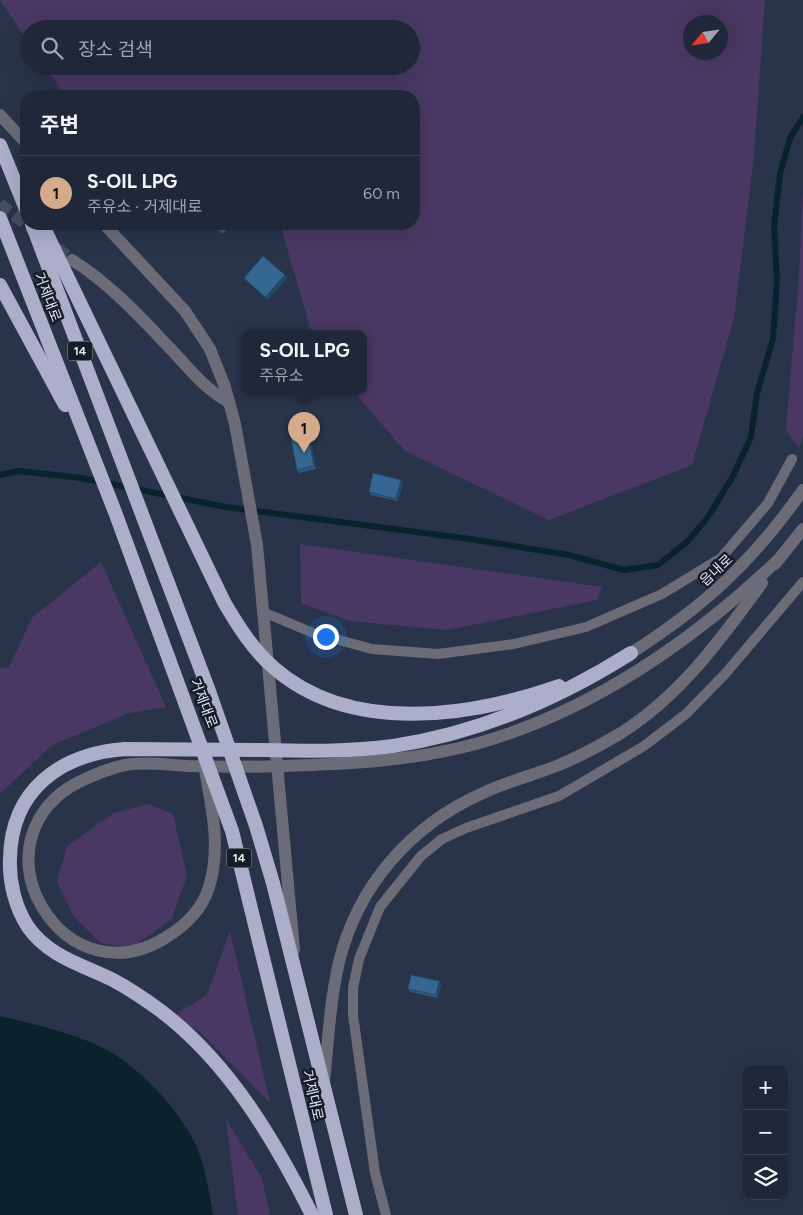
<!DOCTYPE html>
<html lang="ko">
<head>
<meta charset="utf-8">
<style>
	:root { --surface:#1f2738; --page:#272f40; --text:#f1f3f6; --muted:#a1a5ae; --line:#3c4453; --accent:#d6ab8b }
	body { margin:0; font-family:Figtree,"Noto Sans KR",sans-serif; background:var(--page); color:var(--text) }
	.controls { position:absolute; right:15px; bottom:15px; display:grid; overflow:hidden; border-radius:10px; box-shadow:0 5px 20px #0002 }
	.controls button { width:45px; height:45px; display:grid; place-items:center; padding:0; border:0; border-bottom:1px solid var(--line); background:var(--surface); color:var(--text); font:25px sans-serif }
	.compass { position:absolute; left:683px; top:15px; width:45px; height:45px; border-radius:50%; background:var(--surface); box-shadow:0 5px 20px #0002; rotate:241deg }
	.you { position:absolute; left:325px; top:636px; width:18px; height:18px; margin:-12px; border:4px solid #fff; border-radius:50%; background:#1a73e8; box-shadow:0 0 0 8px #1a73e833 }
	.badge { display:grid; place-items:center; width:32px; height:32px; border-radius:50%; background:var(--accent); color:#111; font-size:16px; font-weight:700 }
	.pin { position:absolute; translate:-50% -41px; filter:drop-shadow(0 1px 2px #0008) }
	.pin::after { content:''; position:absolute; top:26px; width:18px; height:15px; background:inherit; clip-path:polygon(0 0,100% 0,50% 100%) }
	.popup { position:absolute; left:242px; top:330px; width:125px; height:65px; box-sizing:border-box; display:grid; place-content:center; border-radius:10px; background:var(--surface); filter:drop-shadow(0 1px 4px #0005); font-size:16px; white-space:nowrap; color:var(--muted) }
	.popup b { font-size:19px; color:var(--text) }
	.popup::after { content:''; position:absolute; left:50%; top:100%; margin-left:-10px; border:10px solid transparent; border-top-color:var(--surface) }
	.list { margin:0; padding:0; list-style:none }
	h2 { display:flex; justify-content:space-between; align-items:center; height:65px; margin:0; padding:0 20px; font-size:21px }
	h2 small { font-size:16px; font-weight:400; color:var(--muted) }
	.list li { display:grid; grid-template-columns:32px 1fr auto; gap:15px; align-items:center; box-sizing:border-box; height:75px; padding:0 20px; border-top:1px solid var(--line) }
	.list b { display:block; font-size:19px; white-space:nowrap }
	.list p { margin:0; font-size:16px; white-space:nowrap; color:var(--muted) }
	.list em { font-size:16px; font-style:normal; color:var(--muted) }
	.icon { flex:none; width:28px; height:28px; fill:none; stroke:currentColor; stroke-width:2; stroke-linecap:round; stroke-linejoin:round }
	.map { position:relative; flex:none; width:803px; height:1215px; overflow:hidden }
	.search { position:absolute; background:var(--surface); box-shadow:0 5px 20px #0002; left:20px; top:20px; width:400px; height:55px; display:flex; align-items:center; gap:12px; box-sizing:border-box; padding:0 18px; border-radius:28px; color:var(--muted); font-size:19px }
	.panel { position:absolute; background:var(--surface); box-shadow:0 5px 20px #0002; left:20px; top:90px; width:400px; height:140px; border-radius:20px }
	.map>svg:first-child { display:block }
	.green { fill:#493863; fill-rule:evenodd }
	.water { fill:#09222b }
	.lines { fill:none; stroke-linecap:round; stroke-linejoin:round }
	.stream { stroke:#09222b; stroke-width:6 }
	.minor-tunnel { stroke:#444f64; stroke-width:12; stroke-dasharray:12 6; stroke-linecap:butt }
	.service { stroke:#6c6c79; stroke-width:10 }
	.minor { stroke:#6c6c79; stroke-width:12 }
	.tertiary { stroke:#6c6c79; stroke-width:12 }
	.trunk { stroke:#acaeca; stroke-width:14 }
	.wall { fill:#2d597e }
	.shaded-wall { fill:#244967 }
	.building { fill:#346893; stroke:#244967 }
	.labels { text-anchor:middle; stroke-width:5; stroke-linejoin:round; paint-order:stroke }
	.shield { fill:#171c26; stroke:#a3aab7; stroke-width:1 }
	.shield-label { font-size:12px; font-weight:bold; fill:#dfe7f5 }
	.street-label { font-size:14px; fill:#dfe7f5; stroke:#171c26 }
</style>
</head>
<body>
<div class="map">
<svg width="803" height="1215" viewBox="0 0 803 1215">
	<rect width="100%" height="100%" fill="#29344a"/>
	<g class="green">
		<path d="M0 0H765L754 156 734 318 692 465 549 520 405 451 354 392H363V334H312L280 224H414V96H65L45 66H411V29H29V43ZM690 22H720V52H690Z"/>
		<path d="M803 190V436L799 448 786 430 799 276Z"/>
		<path d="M300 544 602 587 597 600 447 630 350 621 301 603Z"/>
		<path d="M101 562 166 707 129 713 52 745 0 794V668L9 667 32 618Z"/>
		<path d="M148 804 173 814 187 876 171 920 131 948 101 943 74 917 57 882 67 846 114 813Z"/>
		<path d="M230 931 270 1103 199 1031 173 1016 207 995Z"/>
		<path d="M226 1119 262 1178 270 1215H238Z"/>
	</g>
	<path class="water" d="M0 1016C35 1025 73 1032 105 1049 139 1066 180 1111 196 1145 205 1166 209 1192 213 1215H0Z"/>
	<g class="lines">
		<path class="stream" d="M0 475 19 471 81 478 226 507 470 539 569 555 624 570 658 565 687 542 708 517 733 476 751 437 757 393 773 339 777 280 774 227 780 174 790 138 803 117"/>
		<path class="minor-tunnel" d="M0 204 72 260"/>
		<g class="service">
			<path d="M263 612 313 633 372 649 438 654 514 644 586 627 662 594 721 558 768 503 792 459"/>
			<path d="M386 1215 375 1173 353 1015V988L359 959 380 907 421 856 442 839 466 828 559 796 644 746 686 714 725 674 803 582"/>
		</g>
		<g class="minor">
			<path d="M0 115 26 143"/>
			<path d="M104 224 185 311 210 349 225 387 235 424 257 545 294 950"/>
			<path d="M72 260C106 281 137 313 164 342 186 364 201 387 229 402"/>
		</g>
		<g class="tertiary">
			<path d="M775 564 803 529"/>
			<path d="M631 653C705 606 753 561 803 490"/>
			<path d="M205 770C212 809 221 848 209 887 202 910 185 926 165 938 120 966 70 953 42 907 14 860 31 805 79 782 96 774 114 766 132 764 151 762 170 765 188 766 220 767 251 767 282 766 348 764 415 761 479 743 594 710 694 640 779 559"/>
			<path d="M324 1082C328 1042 330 1001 339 962 358 885 411 825 483 793 506 782 530 776 554 767 577 758 599 746 621 733 681 695 721 639 762 583"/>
		</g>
		<g class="trunk">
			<path d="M0 145 26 209"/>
			<path d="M0 218 115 512 232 831 326 1215"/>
			<path d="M32 224 209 691 256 826 273 883 356 1215"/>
			<path d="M42 224 224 602C238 626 253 650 274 668 351 735 470 717 559 686"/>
			<path d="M0 285 65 405"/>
			<path d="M312 1215C274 1139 229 1063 161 1011 146 1000 130 989 113 980 83 965 49 957 28 927 15 907 9 882 10 859 11 790 60 754 125 749 170 749 215 750 261 750 305 751 349 752 393 746 480 733 558 699 631 653"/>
		</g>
	</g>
	<g class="wall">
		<path d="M213 224H234L222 234Z"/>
		<path d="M285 275 287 278 267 300 246 280 244 278Z"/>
		<path d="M309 433 316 469 299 473 297 470Z"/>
		<path d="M403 483 398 501 371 495 369 492Z"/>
		<path d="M439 981 441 984 438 998 410 992 408 989Z"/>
	</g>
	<g class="shaded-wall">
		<path d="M285 275 287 278 267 300 265 297Z"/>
		<path d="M307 430 309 433 316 469 314 466Z"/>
		<path d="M401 480 403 483 398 501 396 499Z"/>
		<path d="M439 981 441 984 438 998 436 995Z"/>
	</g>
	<g class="building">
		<path d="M214 224H224L218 229Z"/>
		<path d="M263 256 285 275 265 297 244 278Z"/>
		<path d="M307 430 314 466 297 470 290 434Z"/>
		<path d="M373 473 401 480 396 499 369 492Z"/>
		<path d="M411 975 439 981 436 995 408 989Z"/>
	</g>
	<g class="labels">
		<g class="shield">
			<rect x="67.5" y="341.5" width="25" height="19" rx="4"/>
			<rect x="226.5" y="848.5" width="25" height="19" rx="4"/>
		</g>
		<g class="shield-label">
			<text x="80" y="355">14</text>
			<text x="239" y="862">14</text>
		</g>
		<g class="street-label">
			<text transform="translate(48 297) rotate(69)" y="5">거제대로</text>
			<text transform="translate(716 570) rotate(-43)" y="5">읍내로</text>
			<text transform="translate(204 703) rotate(69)" y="5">거제대로</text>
			<text transform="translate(313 1095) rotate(77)" y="5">거제대로</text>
		</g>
	</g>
</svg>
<div class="controls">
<button>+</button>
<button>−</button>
<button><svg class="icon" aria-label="layers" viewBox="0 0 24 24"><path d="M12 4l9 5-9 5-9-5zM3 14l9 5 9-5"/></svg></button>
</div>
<svg class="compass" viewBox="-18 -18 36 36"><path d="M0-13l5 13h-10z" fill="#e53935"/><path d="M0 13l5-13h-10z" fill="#a1a5ae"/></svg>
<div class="you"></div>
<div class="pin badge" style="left:304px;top:453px">1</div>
<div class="popup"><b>S-OIL LPG</b>주유소</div>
<div class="search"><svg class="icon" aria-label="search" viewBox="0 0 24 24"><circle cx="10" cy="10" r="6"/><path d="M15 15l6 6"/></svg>장소 검색</div>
<section class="panel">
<h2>주변<small></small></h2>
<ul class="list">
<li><span class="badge">1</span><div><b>S-OIL LPG</b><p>주유소 · 거제대로</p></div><em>60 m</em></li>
</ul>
</section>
</div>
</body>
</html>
